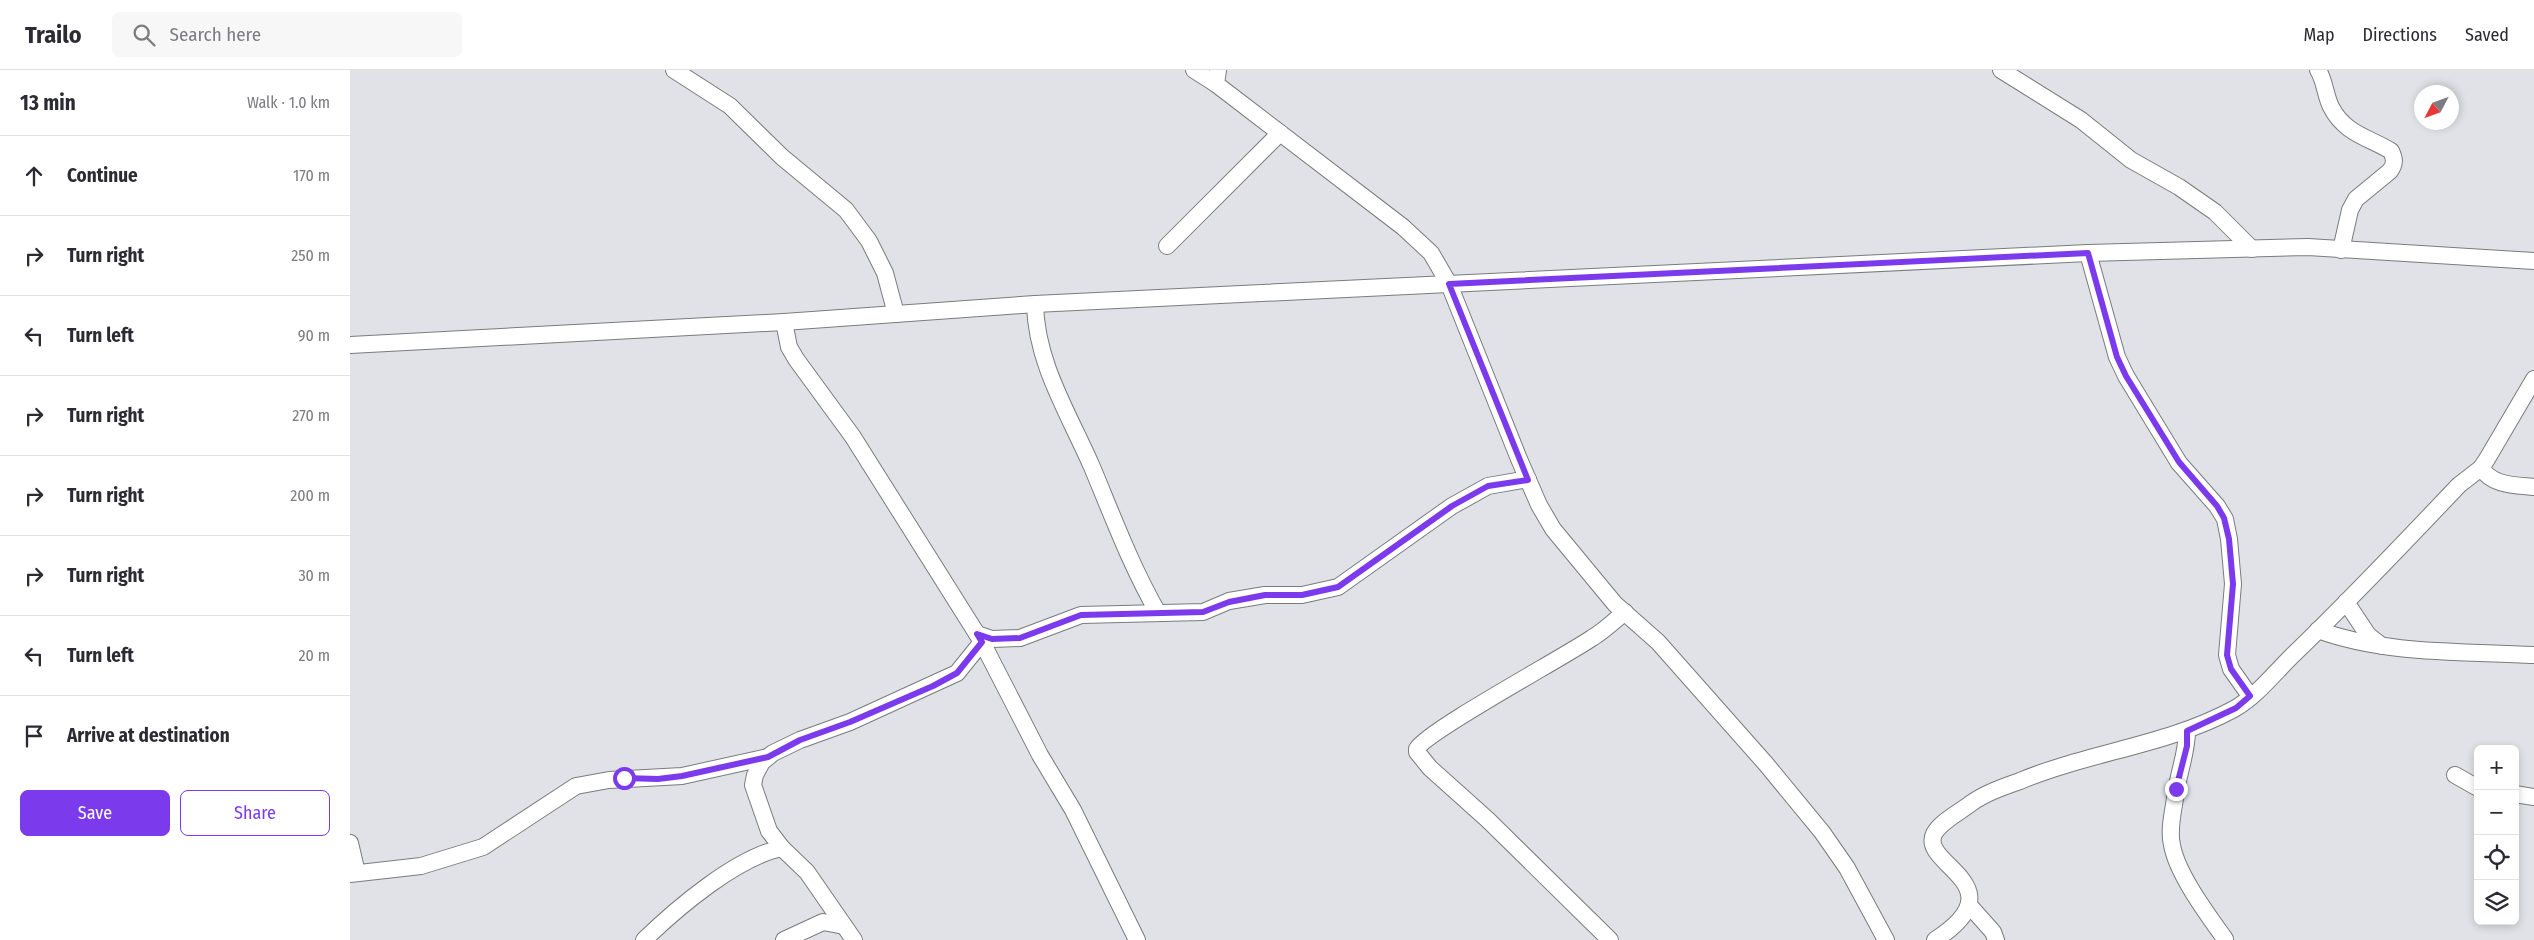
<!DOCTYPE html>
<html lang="en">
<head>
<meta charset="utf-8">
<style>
	:root { --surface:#fff; --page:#f7f7f7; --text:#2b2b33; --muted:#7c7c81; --line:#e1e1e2; --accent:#7c3aed }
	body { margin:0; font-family:"Fira Sans Condensed",sans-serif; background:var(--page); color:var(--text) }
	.controls { position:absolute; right:15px; bottom:15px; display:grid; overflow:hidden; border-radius:8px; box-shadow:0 2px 8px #0003 }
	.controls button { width:45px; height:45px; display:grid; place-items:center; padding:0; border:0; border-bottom:1px solid var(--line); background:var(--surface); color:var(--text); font:25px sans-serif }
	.compass { position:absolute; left:2064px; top:15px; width:45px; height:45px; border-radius:50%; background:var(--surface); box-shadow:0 2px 8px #0003; rotate:229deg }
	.stop { position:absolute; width:15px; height:15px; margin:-11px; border:4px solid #7c3aed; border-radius:50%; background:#fff }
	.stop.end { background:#7c3aed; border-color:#fff; box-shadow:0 1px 5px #0008 }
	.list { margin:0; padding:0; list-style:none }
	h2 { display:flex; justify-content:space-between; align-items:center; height:65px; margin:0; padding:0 20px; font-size:21px }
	h2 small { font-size:16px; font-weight:400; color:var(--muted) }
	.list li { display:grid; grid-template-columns:32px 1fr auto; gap:15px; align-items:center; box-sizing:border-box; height:80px; padding:0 20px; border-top:1px solid var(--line) }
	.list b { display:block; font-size:19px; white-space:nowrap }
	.list em { font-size:16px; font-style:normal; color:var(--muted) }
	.actions { display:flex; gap:10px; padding:15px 20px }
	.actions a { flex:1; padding:11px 0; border:1px solid var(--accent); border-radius:8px; text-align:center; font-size:18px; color:var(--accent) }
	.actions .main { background:var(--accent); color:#fff }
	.icon { flex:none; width:28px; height:28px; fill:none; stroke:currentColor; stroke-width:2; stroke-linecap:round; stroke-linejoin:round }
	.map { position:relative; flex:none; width:2184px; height:870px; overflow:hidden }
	header { display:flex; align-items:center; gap:30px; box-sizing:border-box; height:70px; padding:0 25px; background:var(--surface); border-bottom:1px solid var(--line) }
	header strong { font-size:24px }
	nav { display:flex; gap:28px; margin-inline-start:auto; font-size:18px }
	.search { width:350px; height:45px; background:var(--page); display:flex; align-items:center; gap:12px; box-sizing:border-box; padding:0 18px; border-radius:8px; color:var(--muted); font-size:19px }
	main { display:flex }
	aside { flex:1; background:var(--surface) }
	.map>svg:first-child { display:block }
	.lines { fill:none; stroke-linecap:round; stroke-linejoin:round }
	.minor-casing { stroke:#7a7b7f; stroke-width:18 }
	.minor { stroke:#fff; stroke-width:16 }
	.route { stroke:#7c3aed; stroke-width:6 }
</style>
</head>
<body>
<header>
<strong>Trailo</strong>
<div class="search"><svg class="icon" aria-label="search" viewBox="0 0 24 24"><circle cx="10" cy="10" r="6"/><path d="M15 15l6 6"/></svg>Search here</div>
<nav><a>Map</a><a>Directions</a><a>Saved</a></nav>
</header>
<main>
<aside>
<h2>13 min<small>Walk · 1.0 km</small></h2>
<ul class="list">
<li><svg class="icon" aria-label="ahead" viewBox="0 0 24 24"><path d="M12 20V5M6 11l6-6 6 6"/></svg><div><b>Continue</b></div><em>170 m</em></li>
<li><svg class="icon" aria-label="right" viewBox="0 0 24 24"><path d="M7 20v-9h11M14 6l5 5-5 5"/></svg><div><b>Turn right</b></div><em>250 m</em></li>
<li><svg class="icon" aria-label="left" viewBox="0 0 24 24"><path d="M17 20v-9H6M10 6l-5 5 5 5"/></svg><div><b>Turn left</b></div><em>90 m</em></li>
<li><svg class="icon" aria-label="right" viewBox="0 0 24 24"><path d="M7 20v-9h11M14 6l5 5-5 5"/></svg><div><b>Turn right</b></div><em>270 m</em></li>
<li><svg class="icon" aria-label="right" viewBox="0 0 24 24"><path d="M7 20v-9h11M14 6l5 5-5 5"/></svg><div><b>Turn right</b></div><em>200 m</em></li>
<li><svg class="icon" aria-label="right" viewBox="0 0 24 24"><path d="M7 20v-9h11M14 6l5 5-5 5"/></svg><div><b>Turn right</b></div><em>30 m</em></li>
<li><svg class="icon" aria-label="left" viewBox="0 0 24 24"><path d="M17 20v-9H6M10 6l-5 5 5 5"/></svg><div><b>Turn left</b></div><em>20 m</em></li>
<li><svg class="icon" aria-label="arrive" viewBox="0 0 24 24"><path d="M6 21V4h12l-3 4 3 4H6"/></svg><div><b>Arrive at destination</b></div></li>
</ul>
<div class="actions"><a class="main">Save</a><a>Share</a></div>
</aside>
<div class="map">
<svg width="2184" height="870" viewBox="0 0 2184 870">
	<rect width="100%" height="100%" fill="#e1e2e7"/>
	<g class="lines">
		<g class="minor-casing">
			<g id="minor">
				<path d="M324 0 380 36 432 87 496 140 519 171 535 203 546 244"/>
				<path d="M844 0 866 14"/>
				<path d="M868 0 866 14 1053 157 1081 183 1099 214 1169 389 1189 435 1203 459 1265 534 1308 572 1416 694 1472 762 1497 798 1536 870"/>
				<path d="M1651 0 1731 50 1781 90 1829 117 1865 142 1902 179"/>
				<path d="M1968 0C1975 11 1975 25 1981 37 1995 64 2018 67 2041 81 2045 89 2045 94 2040 101L2006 129 2000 140 1991 180"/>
				<path d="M817 176 930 63"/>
				<path d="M1738 183 1767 287 1776 306 1829 393 1867 436 1875 449 1879 469 1883 514 1877 585 1881 599 1900 626"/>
				<path d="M685 234C686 293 719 344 742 397 763 447 781 496 808 543"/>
				<path d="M434 252 439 277 446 289 503 367 632 572 690 685 723 740 787 870"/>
				<path d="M0 275 434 252 685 234 1738 183 1958 177 2184 191"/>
				<path d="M2131 398C2143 416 2164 415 2184 417"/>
				<path d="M1996 532 2018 565 2032 576"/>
				<path d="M1968 560C2036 585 2112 581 2184 585"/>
				<path d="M627 564 642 569 670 568 731 545 853 542 879 531 915 525H952L988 517 1102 436 1138 416 1178 409"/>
				<path d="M1837 661C1837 682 1829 701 1826 722 1824 738 1818 759 1822 775 1827 804 1858 845 1875 869"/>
				<path d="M2105 705 2128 718"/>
				<path d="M2165 724 2184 727"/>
				<path d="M0 773 7 803"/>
				<path d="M0 804 71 796 133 777 226 716 259 710 332 706 418 687"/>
				<path d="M1619 835 1643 862 1646 870"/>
				<path d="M294 870C327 838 387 787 432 778"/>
				<path d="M434 870 473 852 494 856"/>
				<path d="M504 870 457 802 432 778 419 761 403 715 405 705 412 692 423 683 450 670 500 652 607 603 632 572"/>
				<path d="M1260 870 1138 750 1080 698 1067 682V679C1075 662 1216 586 1242 568 1254 561 1264 551 1275 542"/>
				<path d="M1585 870C1670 815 1569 795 1584 764 1590 752 1610 742 1620 734 1635 723 1653 717 1670 711 1739 682 1818 675 1884 639 1907 626 1926 601 1945 583 2001 529 2055 472 2109 415L2131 398 2137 389 2184 309"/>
			</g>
		</g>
		<use href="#minor" class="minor"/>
	</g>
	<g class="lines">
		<path class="route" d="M274 708 308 709 332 706 418 687 450 670 500 652 583 616 607 603 632 572 627 564 642 569 670 568 731 545 853 542 879 532 915 525H952L988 517 1102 436 1138 416 1178 410 1099 214 1738 183 1767 287 1776 306 1829 392 1867 436 1874 448 1879 469 1883 514 1877 585 1881 599 1900 626 1886 638 1837 661V676L1826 719"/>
	</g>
</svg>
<div class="controls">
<button>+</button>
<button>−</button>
<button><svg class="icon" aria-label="locate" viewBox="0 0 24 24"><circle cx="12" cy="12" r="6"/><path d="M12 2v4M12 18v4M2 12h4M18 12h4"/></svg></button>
<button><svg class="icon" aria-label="layers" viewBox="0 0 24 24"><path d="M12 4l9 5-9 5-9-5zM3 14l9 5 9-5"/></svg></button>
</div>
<svg class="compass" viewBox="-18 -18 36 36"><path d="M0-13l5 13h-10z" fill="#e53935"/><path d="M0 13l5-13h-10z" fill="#7c7c81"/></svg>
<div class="stop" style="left:274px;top:708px"></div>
<div class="stop end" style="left:1826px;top:719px"></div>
</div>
</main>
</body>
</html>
